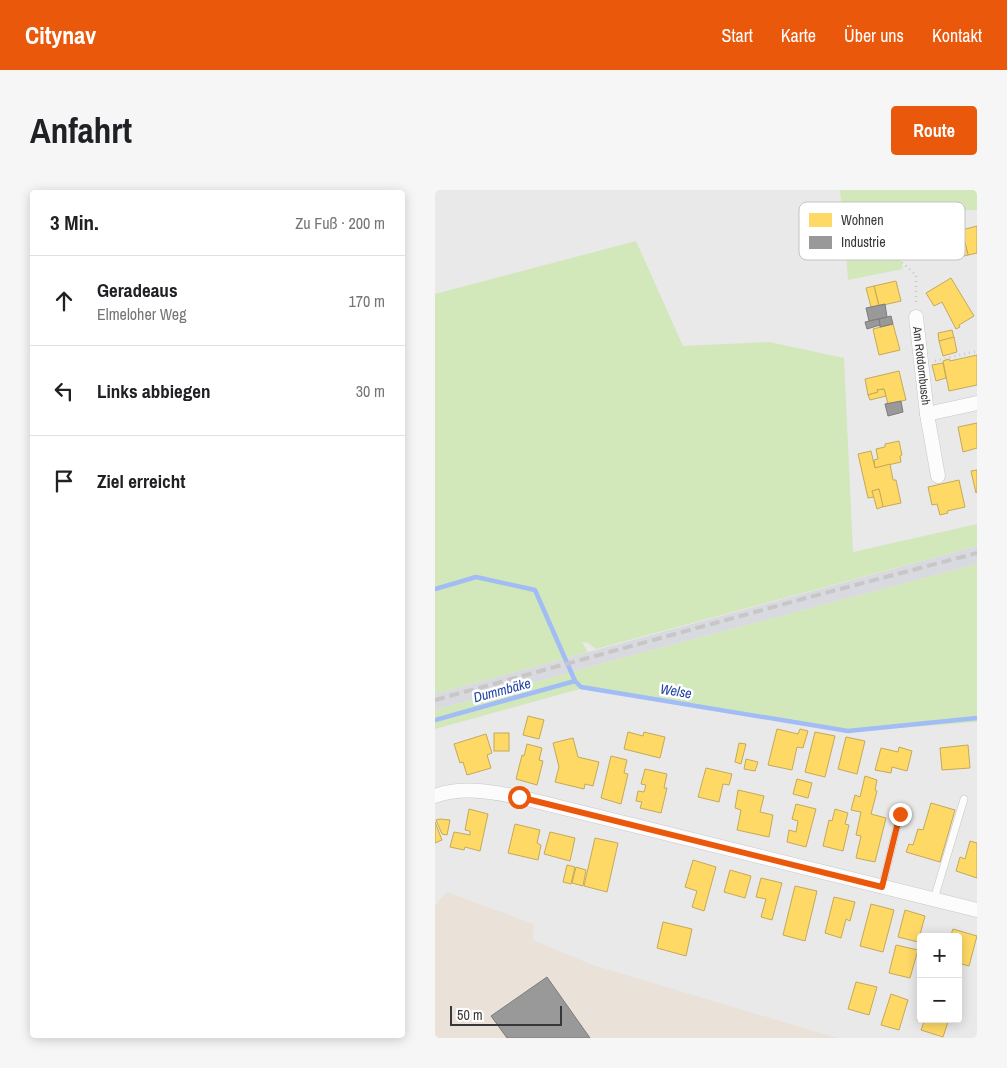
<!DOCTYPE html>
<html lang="de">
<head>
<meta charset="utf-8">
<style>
	:root { --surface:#fff; --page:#f6f6f6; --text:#202124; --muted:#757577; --line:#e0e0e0; --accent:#ea580c }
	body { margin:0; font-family:"Archivo Narrow",sans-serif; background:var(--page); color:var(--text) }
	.controls { position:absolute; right:15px; bottom:15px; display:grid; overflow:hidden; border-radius:5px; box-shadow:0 2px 12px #0003 }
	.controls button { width:45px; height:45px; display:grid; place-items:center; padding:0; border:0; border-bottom:1px solid var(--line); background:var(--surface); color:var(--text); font:25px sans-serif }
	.scale { position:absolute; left:15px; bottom:12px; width:112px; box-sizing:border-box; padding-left:5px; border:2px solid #38383a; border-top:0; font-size:14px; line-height:18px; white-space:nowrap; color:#38383a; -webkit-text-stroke:4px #fff; paint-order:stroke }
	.stop { position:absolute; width:15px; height:15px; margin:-11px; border:4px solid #ea580c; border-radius:50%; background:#fff }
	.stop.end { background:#ea580c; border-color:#fff; box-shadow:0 1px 5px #0008 }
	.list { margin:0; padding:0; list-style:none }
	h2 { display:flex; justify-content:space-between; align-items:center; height:65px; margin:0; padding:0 20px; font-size:21px }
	h2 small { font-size:16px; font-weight:400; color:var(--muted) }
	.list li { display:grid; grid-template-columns:32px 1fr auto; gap:15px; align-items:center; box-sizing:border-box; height:90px; padding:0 20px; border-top:1px solid var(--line) }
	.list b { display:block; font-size:19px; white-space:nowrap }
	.list p { margin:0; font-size:16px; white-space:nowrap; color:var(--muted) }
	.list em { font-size:16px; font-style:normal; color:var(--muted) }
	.icon { flex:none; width:28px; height:28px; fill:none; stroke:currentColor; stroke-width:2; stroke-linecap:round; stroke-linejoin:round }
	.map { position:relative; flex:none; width:542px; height:848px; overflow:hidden; border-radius:5px }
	header { display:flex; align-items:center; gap:30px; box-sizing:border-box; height:70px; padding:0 25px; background:var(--accent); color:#fff }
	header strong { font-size:24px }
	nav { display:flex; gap:28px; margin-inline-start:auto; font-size:18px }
	.intro { display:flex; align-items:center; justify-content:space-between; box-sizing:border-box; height:120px; padding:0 30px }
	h1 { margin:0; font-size:35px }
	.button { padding:12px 22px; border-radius:5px; background:var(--accent); color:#fff; font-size:18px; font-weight:700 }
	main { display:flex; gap:30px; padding:0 30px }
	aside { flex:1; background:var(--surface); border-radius:5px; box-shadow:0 2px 12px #0003 }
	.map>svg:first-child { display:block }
	.built { fill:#d9dadf }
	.industrial { fill:#eae2d8 }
	.green { fill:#d2e7ba }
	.homes { fill:#ffd966; stroke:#c3a959 }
	.industry { fill:#999; stroke:#7c7c7c }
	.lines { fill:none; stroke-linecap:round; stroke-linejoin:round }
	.stream { stroke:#a2bcf6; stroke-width:4.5 }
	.lane-casing { stroke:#c7c7c8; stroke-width:8 }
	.street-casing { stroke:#c7c7c8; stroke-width:15 }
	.path { stroke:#c8c8ca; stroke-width:2.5; stroke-dasharray:1 4; stroke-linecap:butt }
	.lane { stroke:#fcfcfc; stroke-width:7 }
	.street { stroke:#fcfcfc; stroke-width:14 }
	.rail { stroke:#c7c7c8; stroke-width:4; stroke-dasharray:10 5; stroke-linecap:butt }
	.route { stroke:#ea580c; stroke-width:6 }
	.labels { text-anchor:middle; stroke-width:5; stroke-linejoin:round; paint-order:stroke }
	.street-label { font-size:12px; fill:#38383a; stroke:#fff }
	.water-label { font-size:14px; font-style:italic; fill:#2347a4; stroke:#fff }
	.key { fill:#fff; stroke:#c3c3c4; stroke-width:1 }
	.key-label { font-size:14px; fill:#38383a }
</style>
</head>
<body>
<header>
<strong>Citynav</strong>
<nav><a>Start</a><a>Karte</a><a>Über uns</a><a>Kontakt</a></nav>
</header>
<div class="intro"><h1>Anfahrt</h1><a class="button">Route</a></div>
<main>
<aside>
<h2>3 Min.<small>Zu Fuß · 200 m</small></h2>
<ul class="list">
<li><svg class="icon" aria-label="ahead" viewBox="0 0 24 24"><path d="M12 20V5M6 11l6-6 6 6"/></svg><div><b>Geradeaus</b><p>Elmeloher Weg</p></div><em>170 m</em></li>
<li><svg class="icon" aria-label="left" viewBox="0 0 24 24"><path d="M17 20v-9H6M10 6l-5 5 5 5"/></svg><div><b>Links abbiegen</b></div><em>30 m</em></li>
<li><svg class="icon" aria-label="arrive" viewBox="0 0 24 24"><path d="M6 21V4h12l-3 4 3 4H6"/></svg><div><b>Ziel erreicht</b></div></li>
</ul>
</aside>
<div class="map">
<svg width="542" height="848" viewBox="0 0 542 848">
	<rect width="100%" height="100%" fill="#e9e9ea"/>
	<path class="built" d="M542 356V374L187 468 0 520V504Z"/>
	<path class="industrial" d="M12 702 99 734 98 750 158 775 402 848H0V715Z"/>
	<g class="green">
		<path d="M405 0H542V20L407 22Z"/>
		<path d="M456 33 468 79 413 90 410 46Z"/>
		<path d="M201 51 248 156 334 152 409 168 418 362 542 334V356L161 459 153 453 147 452 153 462 0 504V104Z"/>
		<path d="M542 374V532L412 542 145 499 0 539V520L187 468Z"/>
	</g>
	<g class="homes">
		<path d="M542 36V63L533 65 527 40Z"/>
		<path d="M527 40 533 65 524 67 519 42Z"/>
		<path d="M516 88 539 126 524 135 525 137 521 139 507 112 499 116 491 103Z"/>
		<path d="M461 91 466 111 444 116 439 96Z"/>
		<path d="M439 96 444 116 436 117 431 98Z"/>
		<path d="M458 134 465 160 444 165 438 139Z"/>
		<path d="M517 140 519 148 504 151 503 143Z"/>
		<path d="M519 147 522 162 508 166 504 151Z"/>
		<path d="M542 165V195L514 201 508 171 514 169 515 171Z"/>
		<path d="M508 173 511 188 501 191 497 175Z"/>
		<path d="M464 181 471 210 453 214 449 199 442 200 443 202 433 205 430 189Z"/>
		<path d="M449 199 451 206 435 210 433 205 443 202 442 200Z"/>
		<path d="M542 233V258L528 262 523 237Z"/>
		<path d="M464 251 467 265 465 266 466 272 440 278 439 270 443 269 441 259 450 257V254Z"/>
		<path d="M436 261 440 278 455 274 458 290H461L466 313 447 317 444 299 437 301 439 307 433 308 423 264Z"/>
		<path d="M542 280V302L541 303 536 281Z"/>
		<path d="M524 290 530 317 512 321 513 323 505 325 502 314 497 315 493 297Z"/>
		<path d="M444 299 448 316 447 317 442 319 437 301Z"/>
		<path d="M93 526 109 530 104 549 88 545Z"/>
		<path d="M342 539 363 544 365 539 373 541 368 558 362 557 357 580 333 575Z"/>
		<path d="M193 542 208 546 209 542 230 547 225 568 189 559Z"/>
		<path d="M380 542 400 546 390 587 370 582Z"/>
		<rect x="59" y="543" width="15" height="18"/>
		<path d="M51 544 57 563 52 565 56 578 32 585 28 572 25 573 19 554Z"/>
		<path d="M411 547 430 551 422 584 403 579Z"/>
		<path d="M138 548 143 567 164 572 158 596 150 594 149 599 120 592 124 577 118 553Z"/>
		<path d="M304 553 311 554 306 574 300 572Z"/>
		<path d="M92 554 107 558 104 570 108 571 102 595 81 589 87 565 89 566Z"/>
		<path d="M533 555 535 578 507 580 505 558Z"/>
		<path d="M464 557 477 561 472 581 457 577 456 583 440 580 446 558 463 562Z"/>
		<path d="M176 566 192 570 189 583 193 584 186 614 166 608Z"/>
		<path d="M311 569 323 572 320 581 309 579Z"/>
		<path d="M271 578 297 584 294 595 288 594 284 612 263 607Z"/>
		<path d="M210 579 232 584 229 598H232L226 623 205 618 207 612 201 611 203 601 209 602 211 595 206 594Z"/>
		<path d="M430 586 442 590 440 600 442 601 436 624 451 628 440 672 421 668 426 646 421 645 426 622 416 620 420 605 425 607Z"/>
		<path d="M362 589 377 593 373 608 358 604Z"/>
		<path d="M303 600 329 606 325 622 338 625 334 647 302 640 306 620 300 618Z"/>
		<path d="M496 613 520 620 505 672 471 662 474 654 478 655 483 639 488 640Z"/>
		<path d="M361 614 381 619 371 657 352 652 354 640 361 642 363 631 357 629Z"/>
		<path d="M34 619 53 624 45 661 30 657 29 660 15 657 19 642 35 645V641L30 640Z"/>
		<path d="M400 619 413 623 410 634 414 635 408 661 388 656 394 630 397 631Z"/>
		<path d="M5 629 15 630 12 645 7 644 1 630Z"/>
		<path d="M0 632 7 650 0 653Z"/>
		<path d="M80 634 105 640 102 653 106 655 103 670 73 663Z"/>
		<path d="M115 642 140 648 135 671 109 664Z"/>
		<path d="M160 648 183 653 172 702 149 696Z"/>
		<path d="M535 651 542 653V688L521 681 525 667 530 669Z"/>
		<path d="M258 670 281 677 269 721 257 717 262 701 250 697Z"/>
		<path d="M132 675 140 677 136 694 128 692Z"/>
		<path d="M141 677 151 680 148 696 137 693Z"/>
		<path d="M295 680 316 686 310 708 289 702Z"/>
		<path d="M326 688 347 693 337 730 326 727 331 709 321 707Z"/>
		<path d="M360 696 382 701 370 751 348 745Z"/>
		<path d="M399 707 420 712 415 731 411 729 406 748 390 743Z"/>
		<path d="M436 714 459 720 448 762 425 756Z"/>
		<path d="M470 720 490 726 483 752 463 747Z"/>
		<path d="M228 732 257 739 251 766 222 758Z"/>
		<path d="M518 739 542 746 534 776 523 773V747H515Z"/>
		<path d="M461 755 483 760 475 788 454 783Z"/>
		<path d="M421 792 442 797 434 825 413 819Z"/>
		<path d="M456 804 473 810 464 840 446 835Z"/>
		<path d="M486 819V829H514L508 847 486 840 489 832 482 830Z"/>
	</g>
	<g class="industry">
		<path d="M450 114 452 127 434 131 431 118Z"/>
		<path d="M456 126 458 134 445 137 444 129Z"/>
		<path d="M444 129 445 135 432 139 430 132Z"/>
		<path d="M466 211 468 222 453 226 450 214Z"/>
		<path d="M112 787 155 848H72L56 826Z"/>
	</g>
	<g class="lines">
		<g class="stream">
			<path d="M0 399 41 387 100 400 140 491 146 497 413 541 542 528"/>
			<path d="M0 530 140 491"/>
		</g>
		<g class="lane-casing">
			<g id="lane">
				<path d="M447 697 465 624"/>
				<path d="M499 709 529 609"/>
			</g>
		</g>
		<g class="street-casing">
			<g id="street">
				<path id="s1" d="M481 127 492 224 503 286"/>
				<path d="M492 224 542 213"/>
				<path d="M0 606C27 596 57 602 84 607L542 720"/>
			</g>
		</g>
		<g class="path">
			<path d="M454 66 461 67 481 85V112"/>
			<path d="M500 171 542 161"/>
		</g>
		<use href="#lane" class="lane"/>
		<use href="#street" class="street"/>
		<path class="rail" d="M0 510 371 408 542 363"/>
	</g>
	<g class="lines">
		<path class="route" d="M84 607 447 697 465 624"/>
	</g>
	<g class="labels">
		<g class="street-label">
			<text dy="4" stroke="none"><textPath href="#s1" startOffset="49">Am Rotdornbusch</textPath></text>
		</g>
		<g class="water-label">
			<text transform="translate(67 500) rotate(-15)" y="5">Dummbäke</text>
			<text transform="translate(241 501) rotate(9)" y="5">Welse</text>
		</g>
	</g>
	<rect x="364" y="12" width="166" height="58" rx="8" class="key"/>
	<rect x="374" y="23" width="23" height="14" fill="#ffd966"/>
	<rect x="374" y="46" width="23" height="13" fill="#999"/>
	<g class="key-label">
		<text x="406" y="35">Wohnen</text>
		<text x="406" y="57">Industrie</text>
	</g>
</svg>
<div class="controls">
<button>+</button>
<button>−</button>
</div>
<div class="scale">50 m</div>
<div class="stop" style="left:84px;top:607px"></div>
<div class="stop end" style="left:465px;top:624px"></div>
</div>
</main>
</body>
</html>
